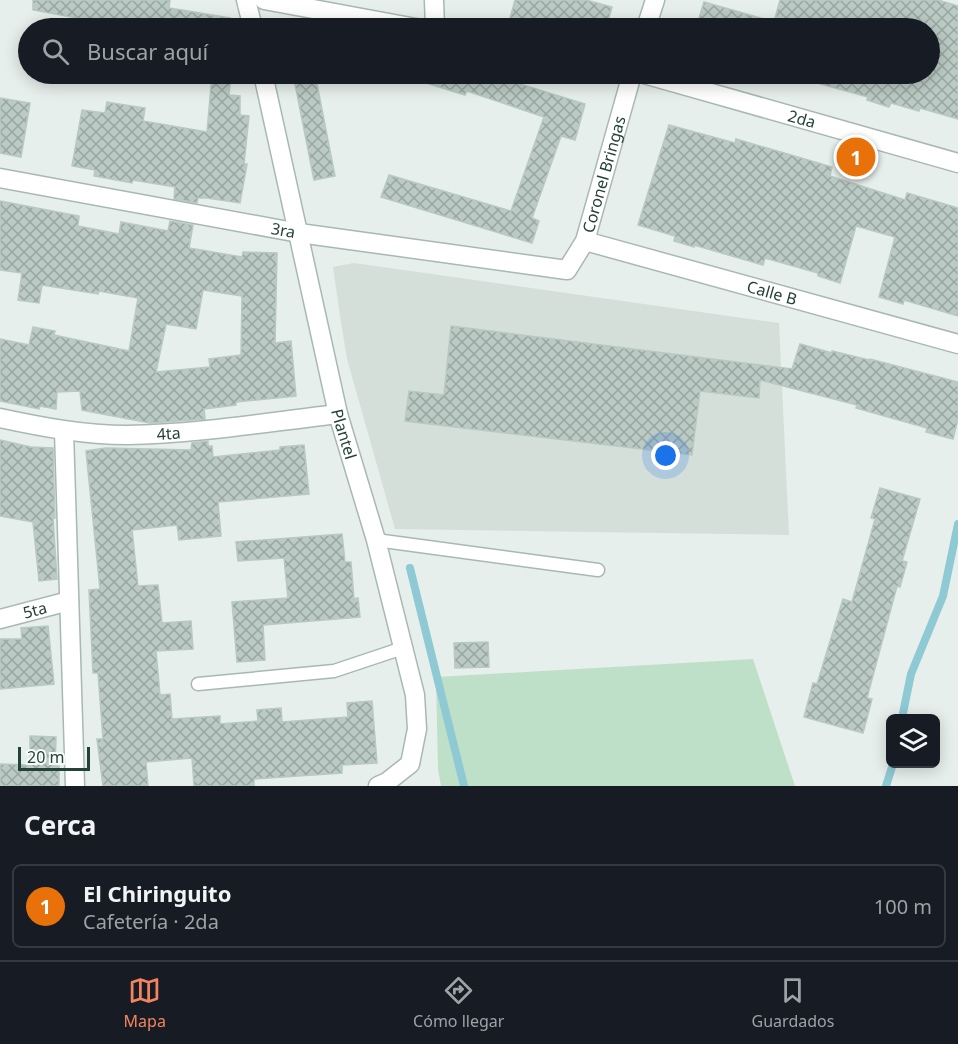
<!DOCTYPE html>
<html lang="es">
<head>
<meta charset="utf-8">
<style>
	:root { --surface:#171b24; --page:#20242c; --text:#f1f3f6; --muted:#9ea1a6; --line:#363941; --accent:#f4845f }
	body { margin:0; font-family:"Noto Sans",sans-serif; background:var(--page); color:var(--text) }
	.controls { position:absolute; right:18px; bottom:18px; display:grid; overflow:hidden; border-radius:9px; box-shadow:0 3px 15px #0003 }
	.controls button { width:54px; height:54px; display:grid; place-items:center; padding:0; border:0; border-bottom:2px solid var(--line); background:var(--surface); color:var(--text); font:30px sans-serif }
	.scale { position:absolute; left:18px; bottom:15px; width:72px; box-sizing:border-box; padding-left:6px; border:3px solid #24423a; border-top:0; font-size:16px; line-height:21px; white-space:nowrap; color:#24423a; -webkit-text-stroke:4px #f7fbf9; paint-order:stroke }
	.you { position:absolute; left:666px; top:456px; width:21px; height:21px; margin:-15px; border:4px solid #fff; border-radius:50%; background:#1a73e8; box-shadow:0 0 0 9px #1a73e833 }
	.badge { display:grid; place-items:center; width:39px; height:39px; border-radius:50%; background:var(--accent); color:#fff; font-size:20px; font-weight:700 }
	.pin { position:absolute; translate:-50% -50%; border:3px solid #fff; box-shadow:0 2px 6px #0006 }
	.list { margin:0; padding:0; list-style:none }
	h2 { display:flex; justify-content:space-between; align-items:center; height:78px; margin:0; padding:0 24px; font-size:26px }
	h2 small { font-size:20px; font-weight:400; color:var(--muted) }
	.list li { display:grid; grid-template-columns:39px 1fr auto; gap:18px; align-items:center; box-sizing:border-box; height:84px; margin:0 12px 12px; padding:0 12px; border:2px solid var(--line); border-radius:9px }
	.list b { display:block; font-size:22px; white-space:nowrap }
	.list p { margin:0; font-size:20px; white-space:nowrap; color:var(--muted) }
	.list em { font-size:20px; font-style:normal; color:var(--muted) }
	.icon { flex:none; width:33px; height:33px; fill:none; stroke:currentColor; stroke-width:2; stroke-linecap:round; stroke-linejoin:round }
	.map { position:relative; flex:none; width:958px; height:786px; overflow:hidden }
	.search { position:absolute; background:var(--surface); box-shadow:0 3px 15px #0003; left:18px; right:18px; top:18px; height:66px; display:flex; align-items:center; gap:15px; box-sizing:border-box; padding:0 21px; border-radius:33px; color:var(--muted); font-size:22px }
	.sheet { height:174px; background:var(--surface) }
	nav { display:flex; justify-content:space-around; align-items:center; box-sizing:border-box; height:84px; border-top:2px solid var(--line); background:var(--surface); font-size:16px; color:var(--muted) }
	nav a { display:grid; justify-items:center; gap:3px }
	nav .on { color:var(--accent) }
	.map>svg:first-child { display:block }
	.built { fill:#d4dfda }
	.grass { fill:#bfe0c8 }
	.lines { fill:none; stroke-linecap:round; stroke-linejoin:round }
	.stream { stroke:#8ec9d4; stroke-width:8 }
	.building { fill:url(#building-cross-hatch); stroke:#b8c9c2; stroke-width:1.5; fill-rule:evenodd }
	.lane-casing { stroke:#a8b8b2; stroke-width:15 }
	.street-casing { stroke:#a8b8b2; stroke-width:21 }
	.lane { stroke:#fff; stroke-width:12 }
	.street { stroke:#fff; stroke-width:18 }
	.labels { text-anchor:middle; stroke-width:5; stroke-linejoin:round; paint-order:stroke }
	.street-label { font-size:16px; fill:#24423a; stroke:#f7fbf9 }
</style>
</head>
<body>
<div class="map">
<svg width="958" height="786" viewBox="0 0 958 786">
	<defs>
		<pattern id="building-cross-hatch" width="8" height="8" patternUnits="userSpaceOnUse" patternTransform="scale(1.5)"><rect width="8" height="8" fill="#bbcac4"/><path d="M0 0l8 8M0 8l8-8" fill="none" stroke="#98a6a0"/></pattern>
	</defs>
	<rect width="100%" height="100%" fill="#e6efeb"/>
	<path class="built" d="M354 263 779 323 789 535 395 529 347 359 340 316 333 267Z"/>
	<path class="grass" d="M753 659 795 786H441L438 769 436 677Z"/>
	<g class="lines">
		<g class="stream">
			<path d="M410 568 464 786"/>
			<path d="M902 718 911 674 943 596 958 524"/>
			<path d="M886 786 893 764"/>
		</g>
	</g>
	<g class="building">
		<path d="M33 0H170L169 8 230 18 229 28H109V24L33 10Z"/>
		<path d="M515 0H586L612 7 606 28H531L509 22Z"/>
		<path d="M780 0H938L958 6V119L920 108 919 111 891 103 889 107 867 100 868 97 806 80V74H930V28H696L704 2 774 22Z"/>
		<path d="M212 74H231L229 95 240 96V115L249 116 244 164H247L240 203 207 198H198L197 203 174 199 175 187 133 180 132 183 94 176 95 170 72 166 82 110 105 113 107 102 145 108 143 121 207 132Z"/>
		<path d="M293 74H315L335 176 314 180Z"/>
		<path d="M411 74H488L585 104 575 140 561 136 532 218 539 221 532 243 381 197 389 175 511 211 544 117 467 91 465 95 410 78Z"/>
		<path d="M0 98 30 103 21 157 0 153Z"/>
		<path d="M669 125 735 143 736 139 832 167 830 176 905 200 907 193 958 208V316L904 300 903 304 879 297 895 237 856 226 840 283 818 276V273L765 258 763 265 694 245V247L674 241 675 236 638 225Z"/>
		<path d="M0 201 79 216 78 226 119 234 121 222 168 231 170 221 193 225 189 248 242 257 243 252 277 253 275 343 291 341 296 396 236 402V405L204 409 205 419 150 423 82 410 80 391 57 392 56 409 40 406 39 409 0 401V339L29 345 33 327 55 331 54 335 129 351 138 298 99 291 98 294 42 285 39 303 18 300 22 273 0 270ZM203 290 242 296 241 355 209 359 210 367 156 372 166 324 196 329Z"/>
		<path d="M451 326 792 369 800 344 832 353V351L869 360 870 359 958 382V419L953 439 926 432 927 428 856 408 857 405 760 380 759 398 700 391 692 455 405 421 409 391 444 395Z"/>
		<path d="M0 440 31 447 53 448 55 518H53L57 579 39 581 33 522 0 516Z"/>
		<path d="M208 441V446H212L213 457 280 450V447L304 445 309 494 218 502 221 536 179 540 177 525 132 530 138 586 158 585 162 623 191 621 193 649 156 651 160 695 170 694 172 719 220 716V724L258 721 257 710 281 708 282 722 348 717 347 703 372 701 377 763 342 765V773L254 779V786H194L192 758 146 762 148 786H103L97 739H103L98 673H93L89 590 100 589 86 451 106 448 191 450 192 443Z"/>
		<path d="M880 488 920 499 902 561 907 562 900 587 897 586 867 698 872 699 863 733 804 717 813 683 817 684 843 599 852 602 875 519 871 518Z"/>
		<path d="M342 534 345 562H351L354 599 358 598 360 617 263 625 265 660 237 662 232 602 288 598 284 558 238 561 236 542Z"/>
		<path d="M48 626 54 684 0 689V639H22L21 628Z"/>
		<path d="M488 642 489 667 455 668 454 643Z"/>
		<path d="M30 736 56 737 55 766H59V786H0V764L30 765Z"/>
	</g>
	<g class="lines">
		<g class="lane-casing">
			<g id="lane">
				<path d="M376 540 598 570"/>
				<path d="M198 684 334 671 403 648"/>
			</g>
		</g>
		<g class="street-casing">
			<g id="street">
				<path d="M246 0 253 28"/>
				<path d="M264 0 416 28"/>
				<path d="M434 0 435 28"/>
				<path d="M646 28 655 0"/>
				<path id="s1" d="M263 74 338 414 376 540 415 695 417 729 410 764 387 782 378 786"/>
				<path id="s2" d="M644 74 958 163"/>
				<path id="s3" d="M0 178 299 233 567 270 585 241 632 74"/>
				<path id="s4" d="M585 241 958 344"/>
				<path id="s5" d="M0 418C42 427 84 435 127 435 197 434 268 422 338 414"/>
				<path d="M64 431 75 786"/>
				<path id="s6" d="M0 619 69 601"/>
			</g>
		</g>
		<use href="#lane" class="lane"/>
		<use href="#street" class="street"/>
	</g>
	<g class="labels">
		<g class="street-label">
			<text dy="6" stroke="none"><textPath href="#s2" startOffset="164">2da</textPath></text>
			<text dy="6" stroke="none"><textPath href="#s3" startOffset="678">Coronel Bringas</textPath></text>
			<text dy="6" stroke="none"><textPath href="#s3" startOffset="288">3ra</textPath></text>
			<text dy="6" stroke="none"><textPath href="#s4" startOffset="194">Calle B</textPath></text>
			<text dy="6" stroke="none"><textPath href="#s5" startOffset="170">4ta</textPath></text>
			<text dy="6" stroke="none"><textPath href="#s1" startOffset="369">Plantel</textPath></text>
			<text dy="6" stroke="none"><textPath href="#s6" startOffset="36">5ta</textPath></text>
		</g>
	</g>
</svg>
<div class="controls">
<button><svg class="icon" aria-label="layers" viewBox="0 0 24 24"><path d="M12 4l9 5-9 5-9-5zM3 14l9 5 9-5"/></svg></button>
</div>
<div class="scale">20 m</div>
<div class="you"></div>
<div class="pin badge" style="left:856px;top:157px;background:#e8710a">1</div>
<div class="search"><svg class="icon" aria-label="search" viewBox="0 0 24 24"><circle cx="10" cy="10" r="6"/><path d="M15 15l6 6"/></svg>Buscar aquí</div>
</div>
<section class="sheet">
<h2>Cerca<small></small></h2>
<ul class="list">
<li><span class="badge" style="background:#e8710a">1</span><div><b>El Chiringuito</b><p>Cafetería · 2da</p></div><em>100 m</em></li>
</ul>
</section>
<nav>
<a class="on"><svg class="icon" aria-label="map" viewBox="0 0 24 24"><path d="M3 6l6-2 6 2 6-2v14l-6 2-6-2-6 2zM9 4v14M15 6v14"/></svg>Mapa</a>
<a><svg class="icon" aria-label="directions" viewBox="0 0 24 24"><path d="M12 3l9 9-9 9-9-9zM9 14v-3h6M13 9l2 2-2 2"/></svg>Cómo llegar</a>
<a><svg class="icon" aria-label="saved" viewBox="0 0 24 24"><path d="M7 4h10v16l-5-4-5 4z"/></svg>Guardados</a>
</nav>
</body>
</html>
